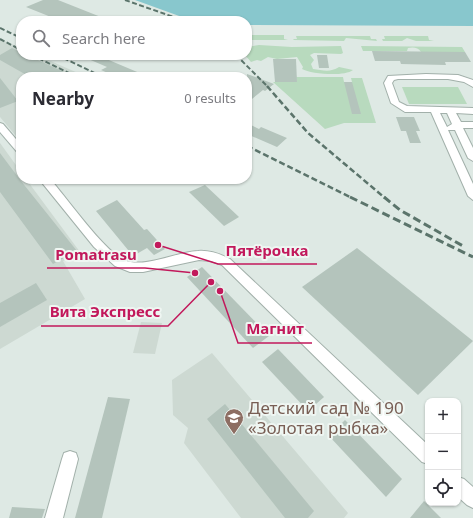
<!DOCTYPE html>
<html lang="en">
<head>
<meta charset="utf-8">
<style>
	:root { --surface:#fff; --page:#f7f7f7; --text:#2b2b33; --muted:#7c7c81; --line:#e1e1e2 }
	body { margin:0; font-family:"Noto Sans",sans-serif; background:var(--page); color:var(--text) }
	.controls { position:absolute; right:12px; bottom:12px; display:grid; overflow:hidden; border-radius:8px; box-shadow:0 1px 3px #0004 }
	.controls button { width:36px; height:36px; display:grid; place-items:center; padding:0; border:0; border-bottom:1px solid var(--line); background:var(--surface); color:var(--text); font:20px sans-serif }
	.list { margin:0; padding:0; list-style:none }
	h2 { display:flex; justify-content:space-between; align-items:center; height:52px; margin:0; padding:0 16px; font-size:17px }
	h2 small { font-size:13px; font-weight:400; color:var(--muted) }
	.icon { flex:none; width:22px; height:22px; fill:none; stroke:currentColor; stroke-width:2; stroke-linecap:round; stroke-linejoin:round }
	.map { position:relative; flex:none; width:473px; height:518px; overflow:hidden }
	.search { position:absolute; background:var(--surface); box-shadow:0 1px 3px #0004; left:16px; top:16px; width:236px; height:44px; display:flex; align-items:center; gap:10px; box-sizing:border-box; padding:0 14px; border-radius:16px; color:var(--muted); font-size:15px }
	.panel { position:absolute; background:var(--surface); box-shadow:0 1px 3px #0004; left:16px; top:72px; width:236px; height:112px; border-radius:16px }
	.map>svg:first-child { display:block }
	.built { fill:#cdd9d2 }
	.green { fill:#b8dabe }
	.water { fill:#88c7cd }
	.building { fill:#b4c4bc }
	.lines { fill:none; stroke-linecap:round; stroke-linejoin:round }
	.minor-casing { stroke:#a2b0aa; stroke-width:2 }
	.minor { fill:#fff; fill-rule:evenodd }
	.rail-far2 { stroke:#5b746b; stroke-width:2; stroke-dasharray:5 2.5; stroke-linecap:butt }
	.rail-far1 { stroke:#5b746b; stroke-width:2.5; stroke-dasharray:6 3; stroke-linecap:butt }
	.rail { stroke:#5b746b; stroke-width:3; stroke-dasharray:8 4; stroke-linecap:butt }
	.labels { text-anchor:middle; stroke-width:4; stroke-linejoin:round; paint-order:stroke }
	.near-education-label { font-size:17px; fill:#785e54; stroke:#eff6f2; text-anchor:start }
	.leader { fill:none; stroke:#c2185b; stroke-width:1.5 }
	.callout-dot { fill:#c2185b; stroke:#eff6f2; stroke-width:1.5 }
	.callout-label { font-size:15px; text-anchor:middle; font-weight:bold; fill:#c2185b; stroke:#eff6f2; stroke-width:4; stroke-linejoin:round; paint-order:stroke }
</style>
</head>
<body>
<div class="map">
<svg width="473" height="518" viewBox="0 0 473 518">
	<rect width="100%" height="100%" fill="#dee9e4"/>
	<g class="built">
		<path d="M0 39 21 48V55H37L87 77H21V142L0 117Z"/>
		<path d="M0 143 21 172V179H26L80 252 63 261 85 299 0 349Z"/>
		<path d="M141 322 162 323 155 354 133 353Z"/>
		<path d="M212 353 348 513 344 518H241L184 443 188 428 173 415 172 380Z"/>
	</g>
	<g class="green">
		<path d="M247 35H284V39L288 40H247Z"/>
		<path d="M296 36H370L371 39H376L377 41 346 38 344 41 294 40 293 39H297Z"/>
		<path d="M384 36H428L429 40 434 41H416L407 38 402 41H383L382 39H385Z"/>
		<path d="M259 45 292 47 341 46 343 53 341 54 314 53 310 55 314 60 311 64 313 69C322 70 330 73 339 67L353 70C344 77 311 74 302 69L303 67 297 57 277 59 268 57 261 61 257 60 251 62 245 55H247V47Z"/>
		<path d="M361 46 462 47 465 52H421C418 47 413 47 408 48L407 51H363Z"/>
		<path d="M296 77H343L344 82H352L351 78H362L376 123H344L325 129 273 82H297Z"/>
		<path d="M402 87H458L467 104H409Z"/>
	</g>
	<path class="water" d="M135 0H473V26L247 25V21H193Z"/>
	<g class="building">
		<path d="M43 0H58L111 21H61L26 7Z"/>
		<path d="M12 48 21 52V55H27L75 77H30L0 60V55Z"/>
		<path d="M372 51 465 52 471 62H445L446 65 401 64 400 61H375Z"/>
		<path d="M79 55H97L149 77H117L101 70 107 67Z"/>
		<path d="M317 55H327L329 68H319Z"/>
		<path d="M273 59H296L297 82H275Z"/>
		<path d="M247 74 274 84 265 91 263 90 247 103Z"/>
		<path d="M0 78 18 101 0 108Z"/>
		<path d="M344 82H352L361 114H352Z"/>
		<path d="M396 117H414L420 131H416L421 143H410L406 131H401Z"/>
		<path d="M247 123 259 129 261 127 287 138 277 147 247 134Z"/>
		<path d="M0 153 21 181 77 251 53 264 0 192Z"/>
		<path d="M205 185 239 217 224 226 189 192Z"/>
		<path d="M117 200 144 230 147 229 165 249 154 255 147 248 133 256 96 211Z"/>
		<path d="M357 248 473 341 418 395 302 287Z"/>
		<path d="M202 267 269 336 253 348 187 277Z"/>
		<path d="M36 283 47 300 0 327V303Z"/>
		<path d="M278 349 324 397 308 411 262 362Z"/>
		<path d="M108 397 130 399 102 518H75Z"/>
		<path d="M225 404 314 511 308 518H285L207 419Z"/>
		<path d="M345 420 402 479 386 497 329 436Z"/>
		<path d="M424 501 441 518H410Z"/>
		<path d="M12 507 45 509 42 518H9Z"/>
	</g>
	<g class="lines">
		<g class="minor-casing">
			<g id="minor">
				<path d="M426 74 458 75 473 80V87L464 82 448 79H398L394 80 392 83 399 102 407 106 473 108V114L456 113 461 122H473V128H463L473 148V161L468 158 455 130H448L473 184V200L468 196 431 112H405L391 103 384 83 388 76ZM440 113H447L452 124 447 127Z"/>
				<path d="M0 123 3 124 21 145V154L18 153 0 132Z"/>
				<path d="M39 179H50C67 198 103 250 124 260 144 269 176 252 198 251 210 250 220 254 230 259L428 445V464L422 462 222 265 211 261 199 260 143 272H130L115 266 94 247Z"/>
				<path d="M70 451 76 453 78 459 63 518H45L62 459 64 453Z"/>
				<path d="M458 477 464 479 473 487V508L467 505 458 497Z"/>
			</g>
		</g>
		<use href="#minor" class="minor"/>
		<g class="rail-far2">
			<path d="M125 0 185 21"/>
			<path d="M0 28 21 38"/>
			<path d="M0 39 21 50"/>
			<path d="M32 55 77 77"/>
			<path d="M57 55 103 77"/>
			<path d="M236 55 268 87"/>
		</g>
		<g class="rail-far1">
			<path d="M267 86 308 133 385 198"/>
			<path d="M247 146 352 198"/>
		</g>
		<g class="rail">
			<path d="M350 197 473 257"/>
			<path d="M384 197 400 210 463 246"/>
		</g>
	</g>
	<defs>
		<g id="school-pin" transform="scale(1)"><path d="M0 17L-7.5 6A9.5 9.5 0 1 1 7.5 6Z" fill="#8d6e63" stroke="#eff6f2"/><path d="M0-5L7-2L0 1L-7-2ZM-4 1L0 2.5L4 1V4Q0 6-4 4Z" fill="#fff"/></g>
	</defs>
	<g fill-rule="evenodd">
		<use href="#school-pin" x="234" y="418"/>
	</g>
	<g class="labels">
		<g class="near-education-label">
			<text x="248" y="414">Детский сад № 190<tspan x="248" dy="20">«Золотая рыбка»</tspan></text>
		</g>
	</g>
	<path class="leader" d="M158 245L218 264H317M195 273L145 268H47M211 282L168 326H41M220 291L238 343H312"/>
	<g class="callout-dot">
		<circle cx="158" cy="245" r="4"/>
		<circle cx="195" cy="273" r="4"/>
		<circle cx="211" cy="282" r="4"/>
		<circle cx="220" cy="291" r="4"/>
	</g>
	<g class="callout-label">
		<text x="267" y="256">Пятёрочка</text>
		<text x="96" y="260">Pomatrasu</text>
		<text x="105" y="317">Вита Экспресс</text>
		<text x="275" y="334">Магнит</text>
	</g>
</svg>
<div class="controls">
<button>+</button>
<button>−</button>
<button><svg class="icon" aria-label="locate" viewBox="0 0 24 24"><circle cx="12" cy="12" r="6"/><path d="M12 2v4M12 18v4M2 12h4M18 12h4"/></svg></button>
</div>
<div class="search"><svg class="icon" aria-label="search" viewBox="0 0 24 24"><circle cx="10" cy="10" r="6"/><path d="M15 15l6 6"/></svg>Search here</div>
<section class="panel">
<h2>Nearby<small>0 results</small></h2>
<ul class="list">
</ul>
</section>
</div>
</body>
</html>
